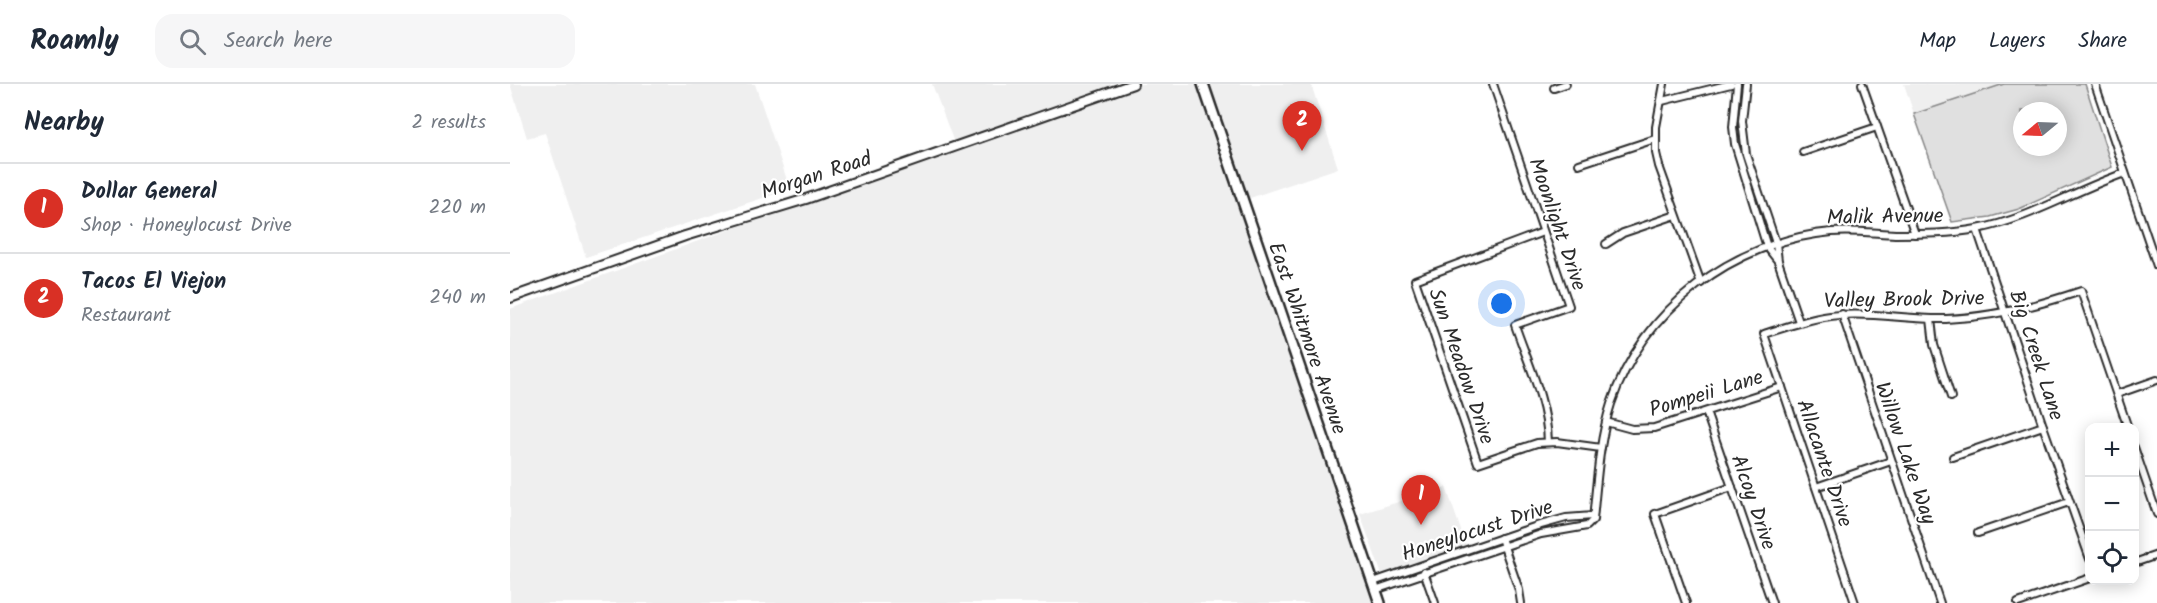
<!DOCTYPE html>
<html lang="en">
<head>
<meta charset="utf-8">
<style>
	:root { --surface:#fff; --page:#f6f6f7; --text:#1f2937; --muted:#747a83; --line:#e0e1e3; --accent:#d93025 }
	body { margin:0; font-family:Kalam,sans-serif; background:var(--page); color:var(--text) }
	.controls { position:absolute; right:18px; bottom:18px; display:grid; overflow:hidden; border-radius:12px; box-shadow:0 3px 15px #0003 }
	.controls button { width:54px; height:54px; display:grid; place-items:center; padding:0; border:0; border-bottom:2px solid var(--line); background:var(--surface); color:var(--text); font:30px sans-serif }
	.compass { position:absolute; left:1503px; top:18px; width:54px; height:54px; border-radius:50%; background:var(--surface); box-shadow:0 3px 15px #0003; rotate:251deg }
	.you { position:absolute; left:992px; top:220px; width:21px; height:21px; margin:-15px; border:4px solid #fff; border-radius:50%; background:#1a73e8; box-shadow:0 0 0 9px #1a73e833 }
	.badge { display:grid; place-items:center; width:39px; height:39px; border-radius:50%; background:var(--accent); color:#fff; font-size:20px; font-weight:700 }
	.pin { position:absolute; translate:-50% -50px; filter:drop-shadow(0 2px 3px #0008) }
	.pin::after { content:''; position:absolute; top:32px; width:21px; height:18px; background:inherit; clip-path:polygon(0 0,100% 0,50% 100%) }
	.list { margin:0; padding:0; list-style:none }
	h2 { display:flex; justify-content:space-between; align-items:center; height:78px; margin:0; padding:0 24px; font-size:26px }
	h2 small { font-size:20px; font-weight:400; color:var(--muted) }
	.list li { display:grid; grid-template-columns:39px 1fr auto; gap:18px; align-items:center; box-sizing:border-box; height:90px; padding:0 24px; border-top:2px solid var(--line) }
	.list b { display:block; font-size:22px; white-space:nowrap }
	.list p { margin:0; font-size:20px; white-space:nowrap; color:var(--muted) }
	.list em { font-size:20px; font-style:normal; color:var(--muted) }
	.icon { flex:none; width:33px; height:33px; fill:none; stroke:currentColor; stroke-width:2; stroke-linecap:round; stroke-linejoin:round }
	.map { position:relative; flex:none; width:1647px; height:519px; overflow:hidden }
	header { display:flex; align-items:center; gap:36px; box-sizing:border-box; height:84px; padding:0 30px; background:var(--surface); border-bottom:2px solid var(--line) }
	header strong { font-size:28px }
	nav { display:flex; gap:33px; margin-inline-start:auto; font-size:21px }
	.search { width:420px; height:54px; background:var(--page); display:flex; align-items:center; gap:15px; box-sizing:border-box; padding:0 21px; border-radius:18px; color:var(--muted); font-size:22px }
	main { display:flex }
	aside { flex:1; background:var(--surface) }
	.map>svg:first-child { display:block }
	.built { fill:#efefef }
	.green { fill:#e0e0e0; stroke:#868686; stroke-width:1.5; fill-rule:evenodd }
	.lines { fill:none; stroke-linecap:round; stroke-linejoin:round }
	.minor-casing { stroke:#2b2b2b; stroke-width:10 }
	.tertiary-casing { stroke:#2b2b2b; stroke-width:12 }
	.secondary-casing { stroke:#2b2b2b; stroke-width:14 }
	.minor { stroke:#fff; stroke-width:6 }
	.tertiary { stroke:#fff; stroke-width:8 }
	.secondary { stroke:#fff; stroke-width:9 }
	.labels { text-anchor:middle; stroke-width:4.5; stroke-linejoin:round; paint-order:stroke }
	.street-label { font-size:21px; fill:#2b2b2b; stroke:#fff }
</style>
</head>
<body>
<header>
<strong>Roamly</strong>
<div class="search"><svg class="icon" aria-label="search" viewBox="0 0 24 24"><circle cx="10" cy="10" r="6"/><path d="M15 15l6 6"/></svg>Search here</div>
<nav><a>Map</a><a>Layers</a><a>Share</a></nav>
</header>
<main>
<aside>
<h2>Nearby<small>2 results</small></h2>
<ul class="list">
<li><span class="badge">1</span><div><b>Dollar General</b><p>Shop · Honeylocust Drive</p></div><em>220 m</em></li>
<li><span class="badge">2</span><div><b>Tacos El Viejon</b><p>Restaurant</p></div><em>240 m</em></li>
</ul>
</aside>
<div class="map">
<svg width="1647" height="519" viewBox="0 0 1647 519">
	<rect width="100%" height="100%" fill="#fff"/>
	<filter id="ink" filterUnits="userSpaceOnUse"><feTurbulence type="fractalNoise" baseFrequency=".0167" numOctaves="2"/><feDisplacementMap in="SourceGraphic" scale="12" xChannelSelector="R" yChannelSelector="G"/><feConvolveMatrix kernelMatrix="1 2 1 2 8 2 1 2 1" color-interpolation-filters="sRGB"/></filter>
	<g filter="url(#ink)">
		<g class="built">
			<path d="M0 0H245L280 105 76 173 35 49 17 54Z"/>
			<path d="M422 0H694L867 519H0V225L446 64Z"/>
			<path d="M698 0H801L828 84 737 115Z"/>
			<path d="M1394 0H1494L1404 30Z"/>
			<path d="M936 403 959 470 875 499 850 430Z"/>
		</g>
		<path class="green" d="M1494 0H1575L1602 83 1509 125 1480 133 1442 138 1404 30ZM1512 27H1548V63H1512Z"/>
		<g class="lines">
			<g class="minor-casing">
				<g id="minor">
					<path d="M983 0 1059 222 1005 241C1018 279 1037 318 1038 358"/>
					<path d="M1154 0 1146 43V69L1149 82 1191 199"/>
					<path d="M1227 0 1223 43 1225 60 1257 163 1268 177"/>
					<path d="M1236 0 1232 37 1236 70 1266 159 1268 177 1289 238"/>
					<path d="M1352 0 1405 150"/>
					<path d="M1585 0 1647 182"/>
					<path d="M1044 4 1056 0"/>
					<path d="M1152 17 1221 0"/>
					<path d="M1293 68 1367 43"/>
					<path d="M1069 80 1145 55"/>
					<path d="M1467 145 1533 342 1580 475"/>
					<path d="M1033 148 905 196 968 379 1027 359 1047 358 1091 364"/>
					<path d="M1096 160 1113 149 1166 131"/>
					<path d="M1332 230 1430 519"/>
					<path d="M1421 235 1424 261 1441 313"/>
					<path d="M1607 310 1647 296"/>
					<path d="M1196 328 1262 519"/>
					<path d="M1096 338 1122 345 1144 344 1272 303"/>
					<path d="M1624 363 1647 430"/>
					<path d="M1443 373 1533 342"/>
					<path d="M1306 403 1381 377"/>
					<path d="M1468 449 1559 418"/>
					<path d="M991 454 1009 506 1011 519"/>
					<path d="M1624 479 1647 471"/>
					<path d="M914 488 925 519"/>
					<path d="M863 498 1027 442 1056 434 1083 432"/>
					<path d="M865 506 1031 450 1077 442 1083 436C1087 397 1089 357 1101 320 1133 225 1223 157 1322 148 1343 146 1364 149 1385 150 1413 150 1440 150 1467 145 1520 135 1565 106 1615 89"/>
					<path d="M1176 519 1145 430 1222 403"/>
					<path d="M1345 519 1254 250C1279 242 1303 233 1330 231 1365 228 1400 236 1436 235 1483 233 1527 222 1571 207L1618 344"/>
					<path d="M1508 519 1580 494"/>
				</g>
			</g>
			<g class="tertiary-casing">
				<path id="tertiary" d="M0 214 175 152 296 115 623 0"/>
			</g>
			<g class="secondary-casing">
				<path id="secondary" d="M693 0 870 519"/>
			</g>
			<use href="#minor" class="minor"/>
			<use href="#tertiary" class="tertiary"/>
			<use href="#secondary" class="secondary"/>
		</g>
	</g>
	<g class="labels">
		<g class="street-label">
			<text transform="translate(306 91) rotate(-18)" y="7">Morgan Road</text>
			<text transform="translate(1375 132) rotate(-1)" y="7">Malik Avenue</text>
			<text transform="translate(1048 140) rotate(71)" y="7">Moonlight Drive</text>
			<text transform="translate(1394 215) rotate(-1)" y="7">Valley Brook Drive</text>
			<text transform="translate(798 254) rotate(71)" y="7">East Whitmore Avenue</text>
			<text transform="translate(1527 271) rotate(72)" y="7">Big Creek Lane</text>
			<text transform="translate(952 282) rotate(71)" y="7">Sun Meadow Drive</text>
			<text transform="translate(1196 309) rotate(-17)" y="7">Pompeii Lane</text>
			<text transform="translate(1396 369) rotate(71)" y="7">Willow Lake Way</text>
			<text transform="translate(1315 379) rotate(71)" y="7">Allacante Drive</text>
			<text transform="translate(1244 418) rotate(71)" y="7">Alcoy Drive</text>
			<text transform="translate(967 446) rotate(-18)" y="7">Honeylocust Drive</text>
		</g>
	</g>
</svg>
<div class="controls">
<button>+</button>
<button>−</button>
<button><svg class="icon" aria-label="locate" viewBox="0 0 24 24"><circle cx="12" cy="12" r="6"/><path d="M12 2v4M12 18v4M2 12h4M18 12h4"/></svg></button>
</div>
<svg class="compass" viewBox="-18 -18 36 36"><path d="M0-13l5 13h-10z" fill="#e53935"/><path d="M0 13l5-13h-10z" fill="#747a83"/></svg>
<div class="you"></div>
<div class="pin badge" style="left:911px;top:441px">1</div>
<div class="pin badge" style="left:792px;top:67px">2</div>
</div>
</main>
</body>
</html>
